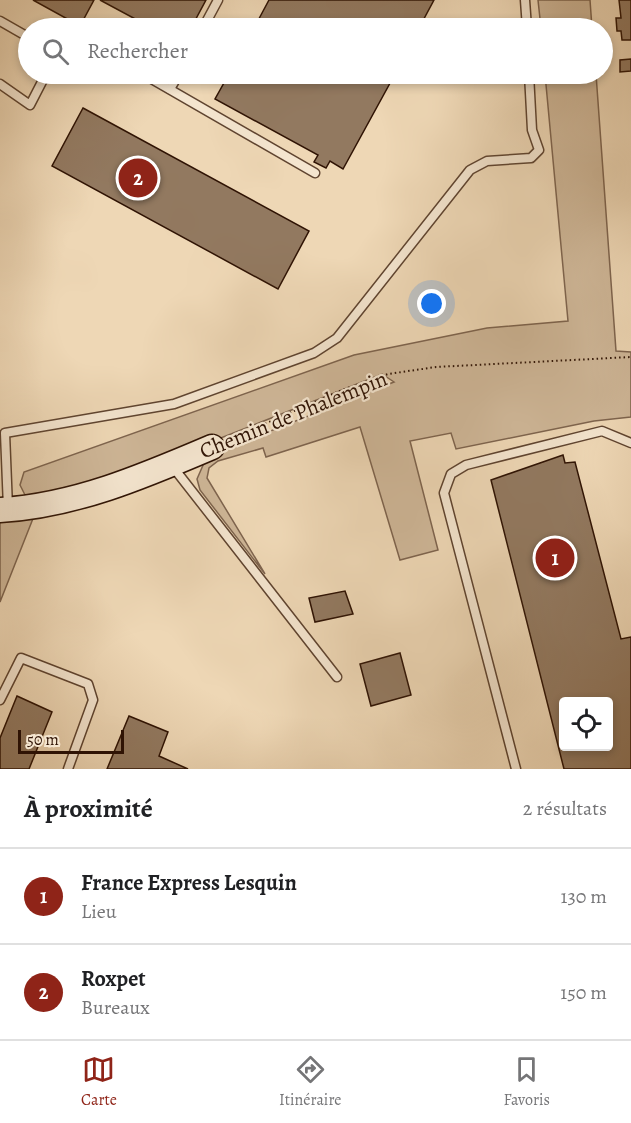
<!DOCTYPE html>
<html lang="fr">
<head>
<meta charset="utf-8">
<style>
	:root { --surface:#fff; --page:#f6f6f6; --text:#202124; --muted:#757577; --line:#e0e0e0; --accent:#8f2418 }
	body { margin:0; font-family:Alegreya,serif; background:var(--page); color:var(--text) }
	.controls { position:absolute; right:18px; bottom:18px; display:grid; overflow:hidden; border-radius:6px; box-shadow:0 3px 9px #0003 }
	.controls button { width:54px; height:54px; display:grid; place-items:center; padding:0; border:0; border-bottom:2px solid var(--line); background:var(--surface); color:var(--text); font:30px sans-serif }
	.scale { position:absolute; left:18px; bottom:15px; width:106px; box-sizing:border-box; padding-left:6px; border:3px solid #2f1304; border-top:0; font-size:16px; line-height:21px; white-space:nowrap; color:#2f1304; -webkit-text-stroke:4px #f4e5cf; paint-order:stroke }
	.you { position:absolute; left:432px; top:304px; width:21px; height:21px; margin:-15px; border:4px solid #fff; border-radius:50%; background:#1a73e8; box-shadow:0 0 0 9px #1a73e833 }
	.badge { display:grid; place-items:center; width:39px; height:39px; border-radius:50%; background:var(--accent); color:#fff; font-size:20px; font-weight:700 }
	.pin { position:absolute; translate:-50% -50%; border:3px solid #fff; box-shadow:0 2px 6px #0006 }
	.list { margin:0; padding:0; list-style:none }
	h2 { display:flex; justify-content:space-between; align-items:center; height:78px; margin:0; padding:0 24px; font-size:26px }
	h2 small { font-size:20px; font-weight:400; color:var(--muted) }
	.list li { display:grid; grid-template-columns:39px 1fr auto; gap:18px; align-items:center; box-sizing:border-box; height:96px; padding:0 24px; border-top:2px solid var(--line) }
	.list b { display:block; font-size:22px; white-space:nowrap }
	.list p { margin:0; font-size:20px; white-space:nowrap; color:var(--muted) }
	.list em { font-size:20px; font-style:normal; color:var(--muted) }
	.icon { flex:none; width:33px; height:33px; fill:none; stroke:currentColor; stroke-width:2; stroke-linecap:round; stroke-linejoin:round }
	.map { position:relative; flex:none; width:631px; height:769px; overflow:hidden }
	.search { position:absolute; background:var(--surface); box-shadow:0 3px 9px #0003; left:18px; right:18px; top:18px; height:66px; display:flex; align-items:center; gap:15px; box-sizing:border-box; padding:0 21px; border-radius:33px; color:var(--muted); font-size:22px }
	.sheet { height:270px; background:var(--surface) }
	nav { display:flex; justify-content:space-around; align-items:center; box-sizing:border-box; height:84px; border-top:2px solid var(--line); background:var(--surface); font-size:16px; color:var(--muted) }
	nav a { display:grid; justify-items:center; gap:3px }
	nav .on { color:var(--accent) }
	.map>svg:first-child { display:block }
	.green { fill:#ceb697; stroke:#7e644e; stroke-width:1.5 }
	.building { fill:#927960; stroke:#2f1304; stroke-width:1.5; fill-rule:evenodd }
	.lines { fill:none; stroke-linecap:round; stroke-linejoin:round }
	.lane-casing { stroke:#5f4430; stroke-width:11 }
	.secondary-casing { stroke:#2f1304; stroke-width:27 }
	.path { stroke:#2f1304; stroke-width:2; stroke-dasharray:1.5 3; stroke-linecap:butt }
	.lane { stroke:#f4e5cf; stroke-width:8 }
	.secondary { stroke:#f4e5cf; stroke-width:24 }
	.labels { text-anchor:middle; stroke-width:4.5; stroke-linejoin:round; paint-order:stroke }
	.street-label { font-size:22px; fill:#2f1304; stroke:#f4e5cf }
</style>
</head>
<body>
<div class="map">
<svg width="631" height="769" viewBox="0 0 631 769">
	<rect width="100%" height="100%" fill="#eed7b5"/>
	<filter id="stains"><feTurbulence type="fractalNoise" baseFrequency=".00333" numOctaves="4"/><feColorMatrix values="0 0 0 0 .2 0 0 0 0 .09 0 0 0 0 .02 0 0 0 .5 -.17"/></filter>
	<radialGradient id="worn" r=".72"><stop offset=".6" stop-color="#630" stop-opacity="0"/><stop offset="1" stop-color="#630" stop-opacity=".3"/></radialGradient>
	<g class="green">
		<path d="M538 0H590L592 28H541Z"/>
		<path d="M545 74H596L616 351 631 352V417L594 421 456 449 451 433 410 441 438 550 400 560 360 427 266 457 263 448 218 461 209 468 207 478 265 574 200 490 197 479 204 463 215 453 394 382 382 374 178 455 92 487 26 497 20 485 24 472 354 355 487 328 568 321Z"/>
		<path d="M34 516 0 602V517Z"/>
	</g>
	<g class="building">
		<path d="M33 0H94L80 26Z"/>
		<path d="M100 0H206L191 28H152Z"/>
		<path d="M269 0H434L419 28H254Z"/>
		<path d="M619 0H631V40H622L621 31H617L616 18H621Z"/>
		<path d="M631 59V71L620 72V60Z"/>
		<path d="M229 74H395L343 169 330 161 326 168 314 162 318 155 215 99Z"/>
		<path d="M83 108 309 231 278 289 52 166Z"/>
		<path d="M563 455 565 463 575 462 621 639 631 637V769H564L491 480ZM564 702H609V747H564Z"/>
		<path d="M345 591 353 614 315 622 309 598Z"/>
		<path d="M400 653 411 695 371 706 360 664Z"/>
		<path d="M17 696 52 712 29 769H0V738Z"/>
		<path d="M129 716 168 732 159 756 188 769H107Z"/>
	</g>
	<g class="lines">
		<g class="lane-casing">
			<g id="lane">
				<path d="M525 0 527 28"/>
				<path d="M0 21 28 37"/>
				<path d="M203 28 218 0"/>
				<path d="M143 74 315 173"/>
				<path d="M0 84 30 105 46 74"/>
				<path d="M170 89 179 74"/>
				<path d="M173 467 337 677"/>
				<path d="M8 508 5 433 174 404 314 353 337 338 470 170 487 161 531 158 539 150 532 130 529 74"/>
				<path d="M0 700 21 658 88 684 93 700 68 769"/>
				<path d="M516 769 444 493 451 474 466 465 602 431 631 443"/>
			</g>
		</g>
		<g class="secondary-casing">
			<path id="secondary" d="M0 510C74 506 144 476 212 447"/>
		</g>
		<path class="path" d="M228 440 342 390 388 374 436 367 631 357"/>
		<use href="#lane" class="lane"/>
		<use href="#secondary" class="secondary"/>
	</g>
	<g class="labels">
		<g class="street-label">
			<text transform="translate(293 414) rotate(-22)" y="8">Chemin de Phalempin</text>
		</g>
	</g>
	<rect width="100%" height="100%" filter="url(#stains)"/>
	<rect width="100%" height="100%" fill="url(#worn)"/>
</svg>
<div class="controls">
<button><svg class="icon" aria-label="locate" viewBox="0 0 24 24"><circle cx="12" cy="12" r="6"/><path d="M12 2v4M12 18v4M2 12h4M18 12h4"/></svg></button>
</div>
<div class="scale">50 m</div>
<div class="you"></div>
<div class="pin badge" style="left:555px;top:558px">1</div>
<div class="pin badge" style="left:138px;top:178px">2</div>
<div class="search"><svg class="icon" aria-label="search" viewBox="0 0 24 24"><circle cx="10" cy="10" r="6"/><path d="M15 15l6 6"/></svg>Rechercher</div>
</div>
<section class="sheet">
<h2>À proximité<small>2 résultats</small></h2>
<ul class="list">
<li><span class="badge">1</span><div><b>France Express Lesquin</b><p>Lieu</p></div><em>130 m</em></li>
<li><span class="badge">2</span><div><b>Roxpet</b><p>Bureaux</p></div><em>150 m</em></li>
</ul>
</section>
<nav>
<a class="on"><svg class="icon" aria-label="map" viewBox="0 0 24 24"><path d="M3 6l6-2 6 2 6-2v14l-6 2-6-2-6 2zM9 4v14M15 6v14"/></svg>Carte</a>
<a><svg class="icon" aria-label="directions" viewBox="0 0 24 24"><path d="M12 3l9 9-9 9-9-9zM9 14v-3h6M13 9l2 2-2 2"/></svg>Itinéraire</a>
<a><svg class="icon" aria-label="saved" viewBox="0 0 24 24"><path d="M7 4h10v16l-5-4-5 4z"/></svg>Favoris</a>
</nav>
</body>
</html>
